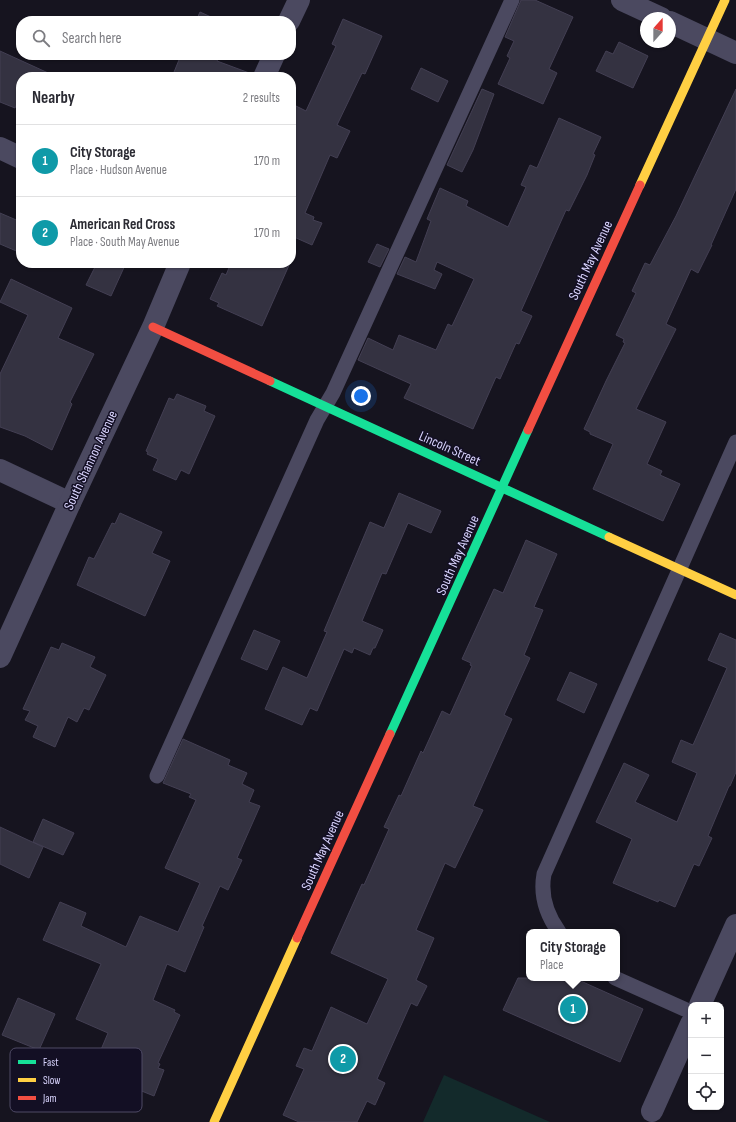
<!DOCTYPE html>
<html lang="en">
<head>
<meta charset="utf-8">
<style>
	:root { --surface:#fff; --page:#f2f2f3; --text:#2b2b33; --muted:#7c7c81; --line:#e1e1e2; --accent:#9591b0 }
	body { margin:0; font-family:"Sofia Sans Condensed",sans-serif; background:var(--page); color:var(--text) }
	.controls { position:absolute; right:12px; bottom:12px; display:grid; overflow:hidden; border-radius:8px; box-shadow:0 1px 3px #0004 }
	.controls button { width:36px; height:36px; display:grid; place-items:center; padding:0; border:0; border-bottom:1px solid var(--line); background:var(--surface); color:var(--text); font:20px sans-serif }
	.compass { position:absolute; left:640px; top:12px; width:36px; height:36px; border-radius:50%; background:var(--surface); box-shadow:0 1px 3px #0004; rotate:21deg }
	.you { position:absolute; left:361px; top:396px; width:14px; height:14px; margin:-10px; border:3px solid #fff; border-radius:50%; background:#1a73e8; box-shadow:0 0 0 6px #1a73e833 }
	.badge { display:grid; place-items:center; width:26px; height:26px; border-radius:50%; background:var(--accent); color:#fff; font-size:13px; font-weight:700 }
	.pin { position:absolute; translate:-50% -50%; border:2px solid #fff; box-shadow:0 1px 4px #0006 }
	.popup { position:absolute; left:526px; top:929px; width:94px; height:52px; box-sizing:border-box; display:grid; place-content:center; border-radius:8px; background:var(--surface); filter:drop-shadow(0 1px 3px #0005); font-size:13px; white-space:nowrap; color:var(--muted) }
	.popup b { font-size:15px; color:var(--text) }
	.popup::after { content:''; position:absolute; left:50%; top:100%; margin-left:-8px; border:8px solid transparent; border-top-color:var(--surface) }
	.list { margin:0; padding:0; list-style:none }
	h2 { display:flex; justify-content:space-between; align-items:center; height:52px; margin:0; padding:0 16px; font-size:17px }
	h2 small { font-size:13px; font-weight:400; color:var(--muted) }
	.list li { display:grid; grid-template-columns:26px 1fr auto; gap:12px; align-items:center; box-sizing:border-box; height:72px; padding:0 16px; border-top:1px solid var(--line) }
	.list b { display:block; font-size:15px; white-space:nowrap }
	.list p { margin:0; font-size:13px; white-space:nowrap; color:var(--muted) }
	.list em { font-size:13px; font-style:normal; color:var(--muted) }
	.icon { flex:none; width:22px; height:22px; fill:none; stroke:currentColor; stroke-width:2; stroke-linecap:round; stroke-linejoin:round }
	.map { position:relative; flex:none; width:736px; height:1122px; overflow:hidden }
	.search { position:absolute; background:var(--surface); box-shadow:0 1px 3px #0004; left:16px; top:16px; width:280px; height:44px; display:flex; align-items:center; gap:10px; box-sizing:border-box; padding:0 14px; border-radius:16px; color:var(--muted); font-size:15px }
	.panel { position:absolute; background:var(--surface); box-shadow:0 1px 3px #0004; left:16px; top:72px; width:280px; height:196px; border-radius:16px }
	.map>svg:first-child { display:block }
	.green { fill:#132a2b }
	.building { fill:#343241; stroke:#433f53 }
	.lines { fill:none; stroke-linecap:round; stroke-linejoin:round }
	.lane { stroke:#4b4960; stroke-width:15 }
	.street { stroke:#4b4960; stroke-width:22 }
	.fast { stroke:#16e098; stroke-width:9 }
	.slow { stroke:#ffcf43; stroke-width:9 }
	.jam { stroke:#f24e42; stroke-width:9 }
	.labels { text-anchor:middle; stroke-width:3; stroke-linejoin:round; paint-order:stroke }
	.street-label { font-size:14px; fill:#d9d4fe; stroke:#130f24 }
	.key { fill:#130f24; stroke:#4e4a65; stroke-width:1 }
	.key-label { font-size:11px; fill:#d9d4fe }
</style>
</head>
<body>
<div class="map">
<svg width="736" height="1122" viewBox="0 0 736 1122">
	<rect width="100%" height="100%" fill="#16141f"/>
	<path class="green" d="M444 1075 550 1122H423Z"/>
	<g class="building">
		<path d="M521 0H535L573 17 549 69 557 73 543 104 498 84 510 58 507 56 514 41 505 37Z"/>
		<path d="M200 12 220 21H196Z"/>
		<path d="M343 19 382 36 365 74 362 73 337 125 350 131 337 158 330 155 305 213 314 217 313 220 322 223 312 245 294 237 291 245V117L296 106 306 111 336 46 332 44Z"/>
		<path d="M619 42 648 56 633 88 596 71 606 51 613 54Z"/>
		<path d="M0 51 57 77H21V95L15 108 0 102Z"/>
		<path d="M181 55H220L217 61 252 74V77H172Z"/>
		<path d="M421 68 448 81 438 102 411 89Z"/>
		<path d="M482 89 494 94 473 150 462 172 447 165Z"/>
		<path d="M736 89V189L711 245H712L698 273 691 269 666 324 676 329 636 409 666 422 647 464 662 471 660 475 680 484 663 521 593 489 613 444 590 434V432L584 429 606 381 625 343 623 342 624 339 616 335 636 293 632 291 645 263 650 265 676 216Z"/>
		<path d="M559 118 601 137 593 154 595 155 587 175 569 211 566 210 521 311 532 316 519 344 516 343 500 379 496 377 473 429 404 398 411 384 358 360 368 338 393 350 399 335 436 350 448 324 452 326 474 279 437 262 434 270 442 274 435 289 397 274 405 257 416 262 431 221 427 219 440 188 468 201 466 206 508 227 526 187 521 185 530 165 537 168Z"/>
		<path d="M0 213 21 222V253L0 244Z"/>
		<path d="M377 244 389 249 380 267 368 262Z"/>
		<path d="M97 263H126L111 296 86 285Z"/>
		<path d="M231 263H290L262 326 217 306 219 303 210 299 222 273 226 275Z"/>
		<path d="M11 279 72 308 58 338 94 354 70 402 72 404 52 450 25 436 0 427V374L28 315 0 302Z"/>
		<path d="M177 394 206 406 204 411 215 416 189 474 181 470 176 480 153 470 158 459 147 454 148 452 146 451 169 398 174 400Z"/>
		<path d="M399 493 441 511 431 533 408 523 386 574 382 573 362 621 383 630 375 648H373L370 655 354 648 352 653 344 649 317 711 310 708 302 725 265 709 283 667 307 678 327 632 324 631 370 522 384 528Z"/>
		<path d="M120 513 162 532 152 553 170 561 145 616 77 585 89 557 94 559 112 523 115 524Z"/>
		<path d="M526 540 557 554 534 607 543 610 524 655 530 658 504 715 512 719 473 806 483 810 455 868 445 863 416 930 434 938 416 980 427 986 417 1006 411 1003 377 1079 385 1083 375 1105 367 1101 357 1122H299L283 1115 304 1069 296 1066 304 1048 312 1051 331 1007 367 1024 388 979 331 953 362 884 364 885 389 829 384 827 399 795 401 796 421 751 423 753 442 711 450 715 472 666 470 665 471 663 462 659 494 589 503 593Z"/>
		<path d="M254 630 280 641 267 670 241 659Z"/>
		<path d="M720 633 736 640V772L730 786H729L708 836 712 838 699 866 694 864 675 907 659 900 658 902 613 883 632 839 596 822 624 763 649 775 635 802 677 822 697 773 672 762 681 740 693 745 727 668 708 660Z"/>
		<path d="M62 643 95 657 90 667 106 675 89 710 84 708 77 722 68 717 55 747 33 737 38 726 25 720 30 711 23 709 51 647 59 650Z"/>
		<path d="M570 672 597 684 584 713 557 700Z"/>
		<path d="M183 739 230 760 228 765 247 773 242 784 254 790 249 802 260 806 237 858 242 860 228 890 220 886 202 926 204 927 185 972 167 964 153 1000 175 1010 174 1012 180 1015 158 1063 160 1064 158 1068 164 1070 154 1096 92 1071 108 1033 76 1019 101 964 43 940 60 902 86 913 81 926 126 947 140 916 178 932 200 883 165 868 196 800 189 797 191 794 163 783Z"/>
		<path d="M43 819 74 833 63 855 33 842Z"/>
		<path d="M0 827 43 847 29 878 0 864Z"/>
		<path d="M518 978H574L643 1009 620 1062 503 1010Z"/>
		<path d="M18 998 55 1014 39 1050 2 1035Z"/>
	</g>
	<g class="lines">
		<g class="lane">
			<path d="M157 776 317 420 333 393 512 0"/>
			<path d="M559 932C546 914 540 896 544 874L736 442"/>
			<path d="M615 978 691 1012"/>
		</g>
		<g class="street">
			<path d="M622 0 661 18"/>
			<path d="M289 21 299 0"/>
			<path d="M670 22 736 53"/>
			<path d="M264 77 274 55"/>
			<path d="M0 148 21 158"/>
			<path d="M0 470 70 503"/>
			<path d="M0 657 70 503 153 327 180 263"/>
			<path d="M700 1005 736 925"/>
			<path d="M652 1111 691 1024"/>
		</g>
		<g class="fast">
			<path d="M270 381 609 537"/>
			<path d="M390 734 528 430"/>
		</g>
		<g class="slow">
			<path d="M640 185 725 0"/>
			<path d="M609 537 736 595"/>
			<path d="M214 1122 297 938"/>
		</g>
		<g class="jam">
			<path d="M153 327 270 381"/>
			<path d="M528 430 640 185"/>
			<path d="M297 938 390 734"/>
		</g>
	</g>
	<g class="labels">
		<g class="street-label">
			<text transform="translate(590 260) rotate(-65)" y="5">South May Avenue</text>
			<text transform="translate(450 448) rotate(24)" y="5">Lincoln Street</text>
			<text transform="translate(90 460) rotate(-65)" y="5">South Shannon Avenue</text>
			<text transform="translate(457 555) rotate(-66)" y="5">South May Avenue</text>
			<text transform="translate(322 850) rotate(-66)" y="5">South May Avenue</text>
		</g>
	</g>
	<rect x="10" y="1048" width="132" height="64" rx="6" class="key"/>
	<rect x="18" y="1060" width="18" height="4" fill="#16e098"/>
	<rect x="18" y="1078" width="18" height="4" fill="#ffcf43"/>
	<rect x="18" y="1096" width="18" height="4" fill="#f24e42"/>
	<g class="key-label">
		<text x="43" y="1066">Fast</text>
		<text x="43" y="1084">Slow</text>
		<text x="43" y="1102">Jam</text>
	</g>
</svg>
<div class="controls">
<button>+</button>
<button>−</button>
<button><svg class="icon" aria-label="locate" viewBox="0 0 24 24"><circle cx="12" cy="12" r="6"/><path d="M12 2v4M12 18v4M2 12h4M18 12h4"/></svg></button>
</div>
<svg class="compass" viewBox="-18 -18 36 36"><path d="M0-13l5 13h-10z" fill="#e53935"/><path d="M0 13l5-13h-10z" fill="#7c7c81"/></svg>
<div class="you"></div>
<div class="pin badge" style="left:573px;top:1009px;background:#0f9aa8">1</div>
<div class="popup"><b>City Storage</b>Place</div>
<div class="pin badge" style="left:343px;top:1059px;background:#0f9aa8">2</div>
<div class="search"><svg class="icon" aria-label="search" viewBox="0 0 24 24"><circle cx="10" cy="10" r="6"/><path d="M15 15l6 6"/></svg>Search here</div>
<section class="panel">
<h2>Nearby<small>2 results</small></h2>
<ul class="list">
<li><span class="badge" style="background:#0f9aa8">1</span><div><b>City Storage</b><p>Place · Hudson Avenue</p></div><em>170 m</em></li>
<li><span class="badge" style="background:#0f9aa8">2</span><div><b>American Red Cross</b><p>Place · South May Avenue</p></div><em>170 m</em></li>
</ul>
</section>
</div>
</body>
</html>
